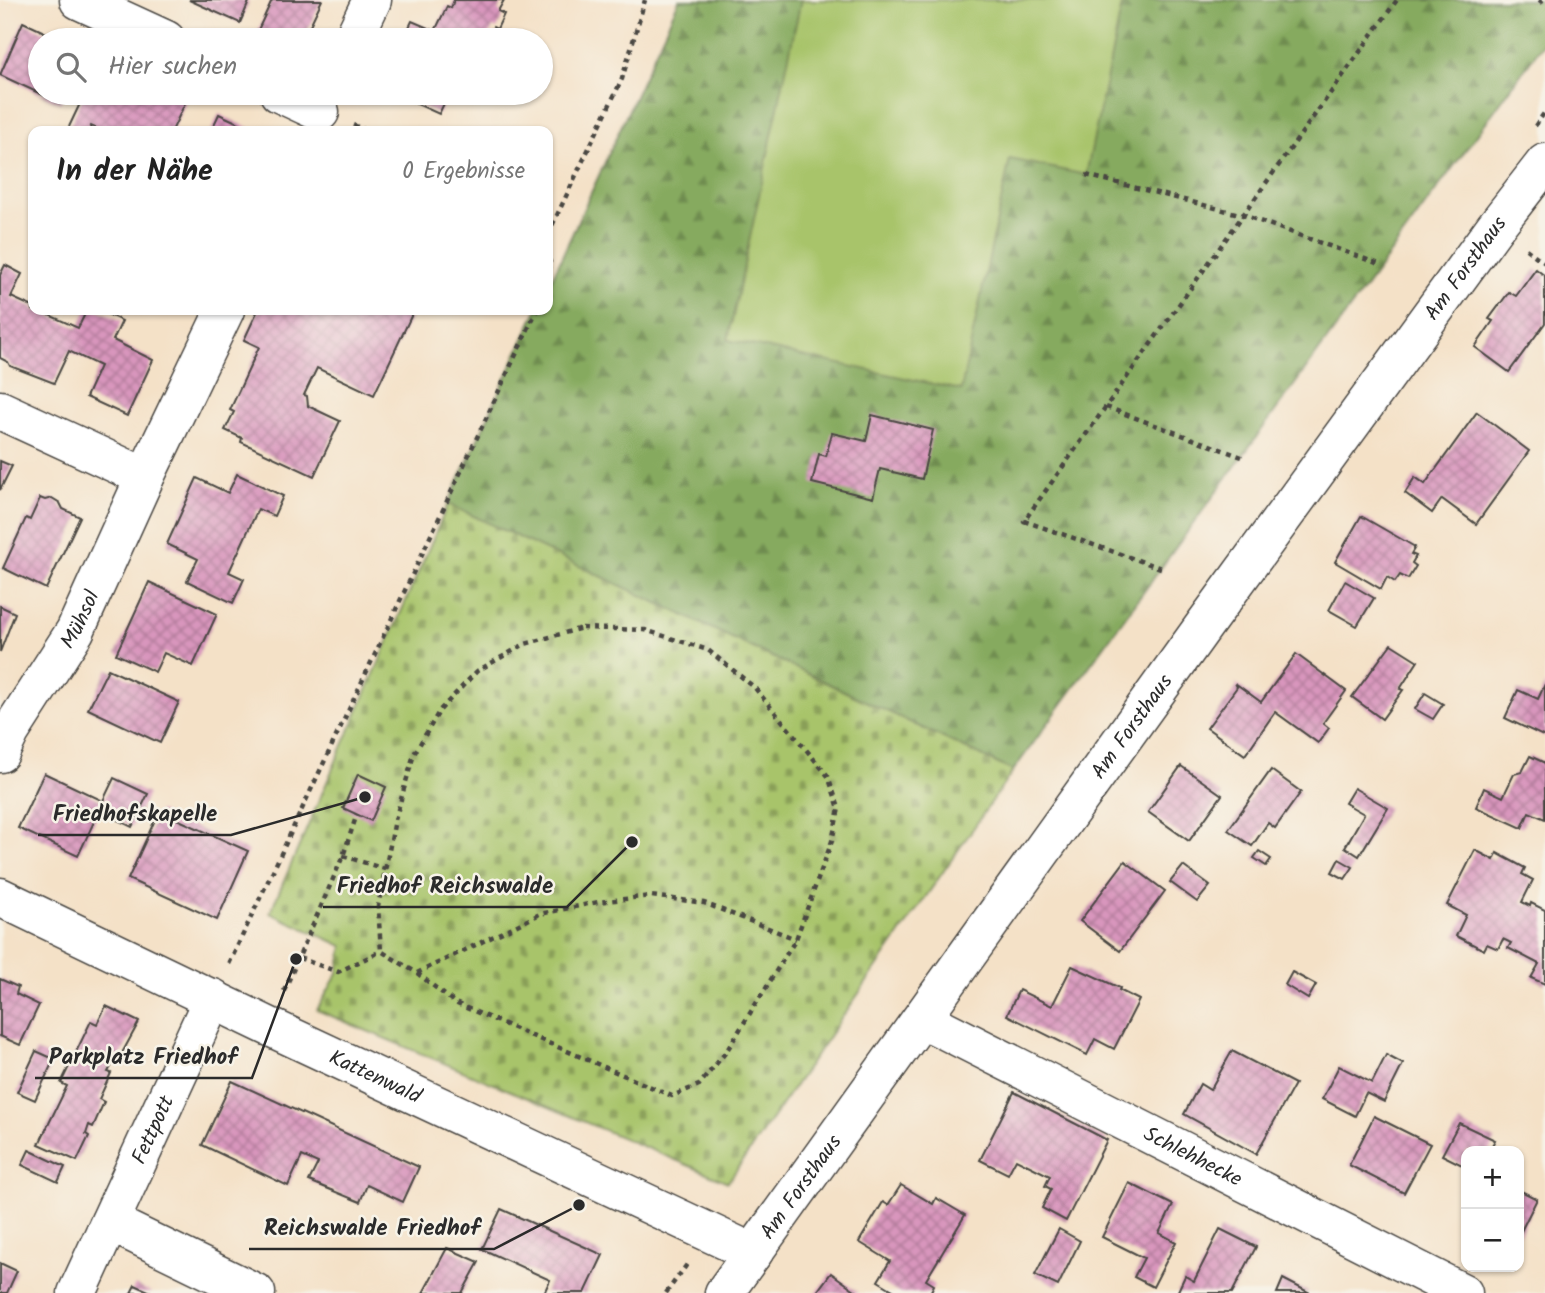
<!DOCTYPE html>
<html lang="de">
<head>
<meta charset="utf-8">
<style>
	:root { --surface:#fff; --page:#f6f6f6; --text:#222; --muted:#767676; --line:#e0e0e0 }
	body { margin:0; font-family:Kalam,sans-serif; background:var(--page); color:var(--text) }
	.controls { position:absolute; right:21px; bottom:21px; display:grid; overflow:hidden; border-radius:14px; box-shadow:0 2px 5px #0004 }
	.controls button { width:63px; height:63px; display:grid; place-items:center; padding:0; border:0; border-bottom:2px solid var(--line); background:var(--surface); color:var(--text); font:35px sans-serif }
	.list { margin:0; padding:0; list-style:none }
	h2 { display:flex; justify-content:space-between; align-items:center; height:91px; margin:0; padding:0 28px; font-size:30px }
	h2 small { font-size:23px; font-weight:400; color:var(--muted) }
	.icon { flex:none; width:38px; height:38px; fill:none; stroke:currentColor; stroke-width:2; stroke-linecap:round; stroke-linejoin:round }
	.map { position:relative; flex:none; width:1545px; height:1293px; overflow:hidden }
	.search { position:absolute; background:var(--surface); box-shadow:0 2px 5px #0004; left:28px; top:28px; width:525px; height:77px; display:flex; align-items:center; gap:18px; box-sizing:border-box; padding:0 24px; border-radius:38px; color:var(--muted); font-size:26px }
	.panel { position:absolute; background:var(--surface); box-shadow:0 2px 5px #0004; left:28px; top:126px; width:525px; height:189px; border-radius:14px }
	.map>svg:first-child { display:block }
	.forest { fill:url(#forest-firs); stroke:#586a45; stroke-width:2 }
	.cemetery { fill:url(#cemetery-stones); stroke:#6a784b; stroke-width:2 }
	.pitch { fill:#a8c46b; stroke:#6a784b; stroke-width:2 }
	.building { fill:url(#building-cross-hatch) }
	.lines { fill:none; stroke-linecap:round; stroke-linejoin:round }
	.street-casing { stroke:#494642; stroke-width:41 }
	.secondary-casing { stroke:#494642; stroke-width:41 }
	.path { stroke:#494642; stroke-width:4.5; stroke-dasharray:5 5; stroke-linecap:butt }
	.street { stroke:#fff; stroke-width:38 }
	.secondary { stroke:#fff; stroke-width:38 }
	.labels { text-anchor:middle; stroke-width:5; stroke-linejoin:round; paint-order:stroke }
	.street-label { font-size:21px; fill:#2b2b2b; stroke:#f7f3e8 }
	.leader { fill:none; stroke:#2b2b2b; stroke-width:2.5 }
	.callout-dot { fill:#2b2b2b; stroke:#f7f3e8; stroke-width:2.5 }
	.callout-label { font-size:23px; text-anchor:middle; font-weight:bold; fill:#2b2b2b; stroke:#f7f3e8; stroke-width:5; stroke-linejoin:round; paint-order:stroke }
</style>
</head>
<body>
<div class="map">
<svg width="1545" height="1293" viewBox="0 0 1545 1293">
	<defs>
		<pattern id="forest-firs" width="22" height="20" patternUnits="userSpaceOnUse" patternTransform="scale(1.75)"><rect width="22" height="20" fill="#86aa5f"/><path d="M5 1l3.5 6h-7zM16 11l3.5 6h-7z" fill="#6e8b4f"/></pattern>
		<pattern id="cemetery-stones" width="16" height="16" patternUnits="userSpaceOnUse" patternTransform="scale(1.75)"><rect width="16" height="16" fill="#a8c46b"/><path d="M2 7V4a2 2 0 0 1 4 0v3zM10 15v-3a2 2 0 0 1 4 0v3z" fill="#899f58"/></pattern>
		<pattern id="building-cross-hatch" width="8" height="8" patternUnits="userSpaceOnUse" patternTransform="scale(1.75)"><rect width="8" height="8" fill="#d996bd"/><path d="M0 0l8 8M0 8l8-8" fill="none" stroke="#b07b9a"/></pattern>
	</defs>
	<rect width="100%" height="100%" fill="#f7f3e8"/>
	<filter id="ink" filterUnits="userSpaceOnUse"><feTurbulence type="fractalNoise" baseFrequency=".0143" numOctaves="2"/><feDisplacementMap in="SourceGraphic" scale="14" xChannelSelector="R" yChannelSelector="G"/><feConvolveMatrix kernelMatrix="1 2 1 2 8 2 1 2 1" color-interpolation-filters="sRGB"/></filter>
	<filter id="wash" filterUnits="userSpaceOnUse"><feTurbulence type="fractalNoise" baseFrequency=".00686" numOctaves="4" result="noise"/><feDisplacementMap in="SourceGraphic" scale="28" xChannelSelector="R" yChannelSelector="G"/><feGaussianBlur stdDeviation="1.57" result="paint"/><feColorMatrix in="noise" values="0 0 0 0 0 0 0 0 0 0 0 0 0 0 0 0 0 1.4 0 .05"/><feComposite in="paint" operator="in"/></filter>
	<g filter="url(#wash)">
		<rect width="100%" height="100%" fill="#f4e1c7"/>
		<path class="forest" d="M679 0H1545V41L1013 771 448 504 537 310H548V287Z"/>
		<path class="cemetery" d="M448 504 1013 771 728 1182 317 1010 338 973 343 946 270 913Z"/>
		<path class="pitch" d="M801 0H1123L1086 175 1010 159 961 390 728 340Z"/>
		<g id="blocks">
			<g class="building">
				<path d="M189 0H245L249 2 240 23Z"/>
				<path d="M272 0H322L303 40H274L257 32Z"/>
				<path d="M454 0H504L498 11 504 14 497 29 493 27 487 40H403L412 21 435 31 447 6 451 8Z"/>
				<path d="M23 22 61 40H40V93H65L60 103 0 75Z"/>
				<path d="M85 93 103 99 106 93H175L187 99 172 131H102L91 126 89 131H67Z"/>
				<path d="M393 93H449L439 114Z"/>
				<path d="M219 114 256 131H211Z"/>
				<path d="M5 265 22 274 11 297 33 307V310H38L78 328 87 310H99L122 321 113 340 153 360 127 416 86 397 100 366 69 351 54 383 10 366 8 362 0 358V275Z"/>
				<path d="M1536 269 1545 276V323L1509 372 1475 347 1493 321 1489 319 1509 292 1516 296Z"/>
				<path d="M258 310H414L374 395 317 368 304 395 307 396 308 406 340 421 314 476 241 442 242 438 225 430 234 412 230 410 259 347 244 340Z"/>
				<path d="M1477 412 1529 451 1476 524 1442 499 1432 513 1405 493 1415 477 1425 484Z"/>
				<path d="M872 415 933 430 922 479 880 469 873 498 812 483 819 454 826 456 832 433 866 441Z"/>
				<path d="M0 461 12 466 0 490Z"/>
				<path d="M237 474 283 496 274 516 258 509 229 572 244 579 233 603 187 581 198 559 167 544 197 478 228 493Z"/>
				<path d="M40 498 45 500 52 498 60 503 63 509 80 517 46 589 3 568 26 518 30 520Z"/>
				<path d="M1361 516 1415 547 1411 554 1416 556 1412 563 1416 566 1408 579 1400 575 1395 582 1387 577 1381 589 1335 562Z"/>
				<path d="M1345 581 1374 598 1357 626 1329 610Z"/>
				<path d="M149 582 217 614 193 666 164 653 155 672 116 654Z"/>
				<path d="M0 606 15 613 0 652Z"/>
				<path d="M1391 644 1418 661 1400 689 1403 690 1382 719 1352 697Z"/>
				<path d="M1296 654 1346 691 1323 723 1329 728 1318 743 1275 712 1245 755 1207 728 1237 687 1235 683 1261 702Z"/>
				<path d="M108 669 179 702 160 743 88 709Z"/>
				<path d="M1545 684V737L1505 718 1518 690 1538 699Z"/>
				<path d="M1425 693 1443 704 1433 719 1415 709Z"/>
				<path d="M1530 756 1545 763V819L1529 812 1522 828 1476 807 1484 788 1503 797 1514 774 1522 772Z"/>
				<path d="M1181 766 1222 795 1189 841 1148 812Z"/>
				<path d="M1271 770 1301 792 1275 828 1268 823 1252 846 1228 830Z"/>
				<path d="M44 773 103 801 114 778 148 794 132 827 99 811 78 856 18 828Z"/>
				<path d="M358 774 386 787 371 821 343 808Z"/>
				<path d="M1354 788 1388 808 1359 856 1345 847 1364 814 1345 803Z"/>
				<path d="M159 811 248 851 217 920 128 879Z"/>
				<path d="M1475 850 1494 860 1497 853 1525 868 1522 874 1533 880 1522 902 1530 906 1531 903 1545 910V984L1531 978 1539 964 1508 948 1511 943 1503 939 1498 949 1487 944 1484 950 1456 936 1466 915 1447 905Z"/>
				<path d="M1259 851 1271 859 1266 866 1254 858Z"/>
				<path d="M1339 859 1353 867 1345 879 1332 872Z"/>
				<path d="M1125 861 1165 891 1120 951 1080 921Z"/>
				<path d="M1183 866 1210 886 1197 902 1170 882Z"/>
				<path d="M1072 966 1120 988 1119 990 1139 1000 1114 1049 1095 1039 1087 1055 1007 1015 1019 990 1052 1006Z"/>
				<path d="M1292 972 1316 985 1308 999 1285 985Z"/>
				<path d="M0 979 18 987 16 994 39 1005 20 1045 0 1036Z"/>
				<path d="M106 1006 139 1022 116 1064 113 1063 108 1072 111 1073 99 1099 104 1102 93 1127 89 1125 86 1134 89 1136 77 1161 39 1144 67 1086 61 1083 91 1021 97 1024Z"/>
				<path d="M36 1051 54 1059 35 1100 17 1092Z"/>
				<path d="M1232 1051 1295 1084 1256 1154 1184 1114 1200 1084 1210 1090Z"/>
				<path d="M1386 1055 1403 1064 1384 1102 1366 1093 1355 1116 1322 1099 1339 1066 1372 1083Z"/>
				<path d="M232 1081 419 1167 403 1202 367 1185 360 1202 309 1181 318 1163 302 1156 288 1186 202 1145Z"/>
				<path d="M1014 1092 1107 1140 1066 1221 1042 1208 1051 1189 1045 1186 1050 1176 1016 1159 1008 1174 980 1160Z"/>
				<path d="M1374 1116 1430 1144 1404 1193 1349 1165Z"/>
				<path d="M1459 1123 1495 1140 1489 1151H1466V1167L1442 1155Z"/>
				<path d="M29 1150 65 1167 58 1182 22 1165Z"/>
				<path d="M1129 1183 1173 1205 1159 1233 1176 1242 1153 1287 1134 1277 1144 1258 1102 1237Z"/>
				<path d="M901 1185 933 1204 936 1198 965 1215 926 1280 934 1285 930 1293H898L878 1281 890 1261 859 1242 883 1202 888 1205Z"/>
				<path d="M1519 1190 1537 1199 1519 1235Z"/>
				<path d="M501 1209 603 1255 585 1293H544L550 1280 482 1249Z"/>
				<path d="M1059 1229 1080 1241 1058 1286 1035 1275Z"/>
				<path d="M1220 1229 1256 1247 1232 1293H1177L1185 1276 1194 1281Z"/>
				<path d="M447 1248 479 1262 462 1293H423Z"/>
				<path d="M0 1263 17 1271 7 1293H0Z"/>
				<path d="M831 1273 859 1293H816Z"/>
				<path d="M1283 1279 1310 1293H1277Z"/>
				<path d="M135 1285 153 1293H131Z"/>
			</g>
		</g>
	</g>
	<g filter="url(#ink)">
		<use href="#blocks" fill-opacity="0" stroke="#494642" stroke-width="2"/>
		<g class="lines">
			<g class="street-casing">
				<g id="street">
					<path d="M79 0 166 40"/>
					<path d="M353 40 372 0"/>
					<path d="M279 93 320 112"/>
					<path d="M0 410 145 477"/>
					<path id="s1" d="M0 753 10 732 75 631 145 477 225 310"/>
					<path id="s2" d="M0 897 268 1026 753 1253"/>
					<path id="s3" d="M923 1019 1463 1293"/>
					<path d="M110 1222 256 1293"/>
					<path id="s4" d="M77 1293 213 998"/>
				</g>
			</g>
			<g class="secondary-casing">
				<g id="secondary">
					<path id="s5" d="M724 1293 1205 624 1495 227 1545 163"/>
				</g>
			</g>
			<g class="path">
				<path d="M1539 0 1545 4"/>
				<path d="M353 125 369 131"/>
				<path d="M1535 126 1545 112"/>
				<path d="M1086 175 1243 215 1382 265"/>
				<path d="M548 234 622 79 645 0"/>
				<path d="M1526 249 1545 263"/>
				<path d="M548 258 550 262 548 287"/>
				<path d="M1106 407 1242 457"/>
				<path d="M1161 568 1024 521 1397 0"/>
				<path d="M582 628 645 630 708 650 754 687 828 776 839 808 832 841 796 939 726 1052 699 1085 672 1096 455 1003 417 973 381 951 378 906 395 820 414 754 440 710 477 671 525 644Z"/>
				<path d="M343 856 385 869"/>
				<path d="M299 958 338 972 381 951"/>
				<path d="M229 964 537 310"/>
				<path d="M417 973 540 914 598 902 651 896 704 903 796 939"/>
				<path d="M284 991 343 856 357 814"/>
				<path d="M666 1293 688 1263"/>
			</g>
			<use href="#street" class="street"/>
			<use href="#secondary" class="secondary"/>
		</g>
	</g>
	<g class="labels">
		<g class="street-label">
			<text dy="7" stroke="none"><textPath href="#s5" startOffset="1265">Am Forsthaus</textPath></text>
			<text dy="7" stroke="none"><textPath href="#s1" startOffset="156">Mühsol</textPath></text>
			<text dy="7" stroke="none"><textPath href="#s5" startOffset="698">Am Forsthaus</textPath></text>
			<text dy="7" stroke="none"><textPath href="#s2" startOffset="416">Kattenwald</textPath></text>
			<text dy="7" stroke="none"><textPath href="#s4" startOffset="180">Fettpott</textPath></text>
			<text dy="7" stroke="none"><textPath href="#s3" startOffset="303">Schlehhecke</textPath></text>
			<text dy="7" stroke="none"><textPath href="#s5" startOffset="131">Am Forsthaus</textPath></text>
		</g>
	</g>
	<path class="leader" d="M365 797L231 835H38M632 842L567 907H323M296 959L252 1078H35M579 1205L494 1249H249"/>
	<g class="callout-dot">
		<circle cx="365" cy="797" r="7"/>
		<circle cx="632" cy="842" r="7"/>
		<circle cx="296" cy="959" r="7"/>
		<circle cx="579" cy="1205" r="7"/>
	</g>
	<g class="callout-label">
		<text x="135" y="821">Friedhofskapelle</text>
		<text x="445" y="893">Friedhof Reichswalde</text>
		<text x="143" y="1064">Parkplatz Friedhof</text>
		<text x="372" y="1235">Reichswalde Friedhof</text>
	</g>
</svg>
<div class="controls">
<button>+</button>
<button>−</button>
</div>
<div class="search"><svg class="icon" aria-label="search" viewBox="0 0 24 24"><circle cx="10" cy="10" r="6"/><path d="M15 15l6 6"/></svg>Hier suchen</div>
<section class="panel">
<h2>In der Nähe<small>0 Ergebnisse</small></h2>
<ul class="list">
</ul>
</section>
</div>
</body>
</html>
